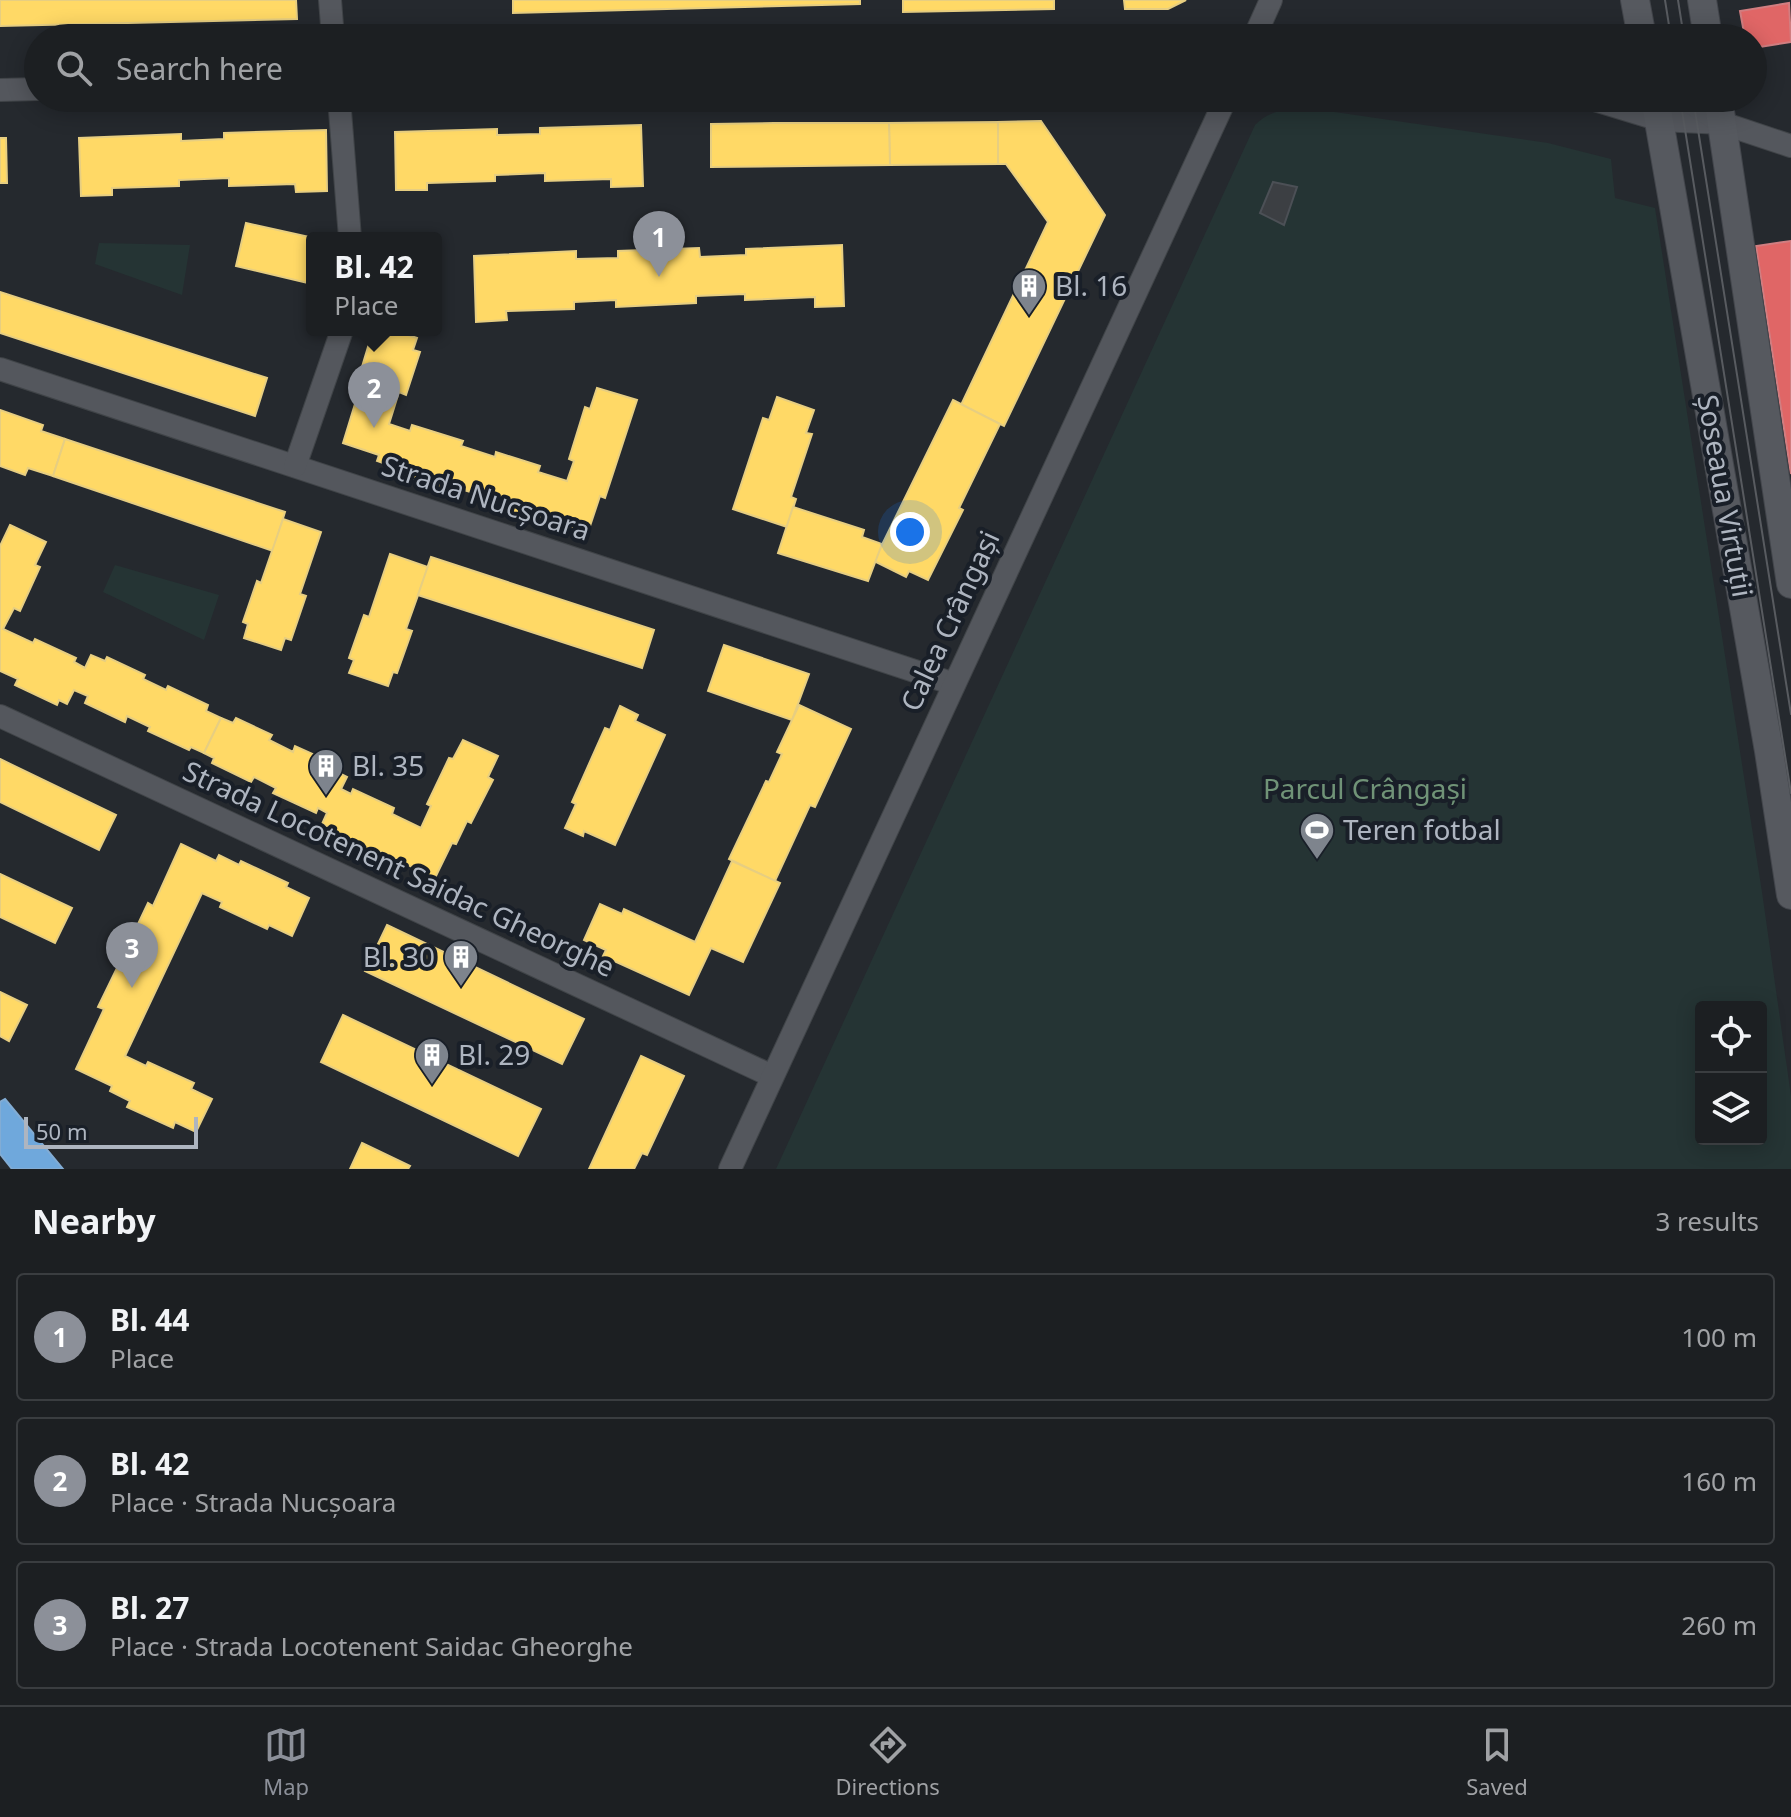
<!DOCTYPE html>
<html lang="en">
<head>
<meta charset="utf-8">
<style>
	:root { --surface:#1c1f22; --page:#292c2f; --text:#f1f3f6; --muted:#a0a2a5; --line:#3a3d40; --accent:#8c9099 }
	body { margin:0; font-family:"Noto Sans",sans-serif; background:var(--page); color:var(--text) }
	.controls { position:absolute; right:24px; bottom:24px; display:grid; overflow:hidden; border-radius:8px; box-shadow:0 4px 20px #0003 }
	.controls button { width:72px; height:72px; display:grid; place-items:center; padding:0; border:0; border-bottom:2px solid var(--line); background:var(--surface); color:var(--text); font:40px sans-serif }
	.scale { position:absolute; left:24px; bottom:20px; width:174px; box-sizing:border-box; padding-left:8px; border:4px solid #aeb5c0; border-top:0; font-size:22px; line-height:28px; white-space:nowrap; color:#aeb5c0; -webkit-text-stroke:6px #191f28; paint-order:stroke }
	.you { position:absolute; left:910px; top:532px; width:28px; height:28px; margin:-20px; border:6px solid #fff; border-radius:50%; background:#1a73e8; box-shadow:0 0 0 12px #1a73e833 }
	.badge { display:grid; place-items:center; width:52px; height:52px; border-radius:50%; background:var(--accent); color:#fff; font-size:26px; font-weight:700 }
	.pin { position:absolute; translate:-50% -66px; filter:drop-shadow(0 2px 4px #0008) }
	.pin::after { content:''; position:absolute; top:42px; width:28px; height:24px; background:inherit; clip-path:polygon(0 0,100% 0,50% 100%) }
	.popup { position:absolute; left:306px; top:232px; width:136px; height:104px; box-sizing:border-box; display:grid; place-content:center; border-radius:8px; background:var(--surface); filter:drop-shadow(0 2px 6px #0005); font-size:26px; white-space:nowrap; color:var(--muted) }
	.popup b { font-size:30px; color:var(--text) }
	.popup::after { content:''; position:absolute; left:50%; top:100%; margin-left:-16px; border:16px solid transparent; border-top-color:var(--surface) }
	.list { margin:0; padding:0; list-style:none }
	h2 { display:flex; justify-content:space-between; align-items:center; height:104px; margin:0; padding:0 32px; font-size:34px }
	h2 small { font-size:26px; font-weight:400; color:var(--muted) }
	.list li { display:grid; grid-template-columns:52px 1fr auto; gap:24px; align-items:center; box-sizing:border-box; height:128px; margin:0 16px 16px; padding:0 16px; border:2px solid var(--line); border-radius:8px }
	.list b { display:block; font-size:30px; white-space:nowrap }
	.list p { margin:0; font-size:26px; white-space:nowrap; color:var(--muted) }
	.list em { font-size:26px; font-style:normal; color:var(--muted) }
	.icon { flex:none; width:44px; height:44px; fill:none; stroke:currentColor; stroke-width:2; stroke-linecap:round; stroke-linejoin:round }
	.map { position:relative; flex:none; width:1791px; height:1169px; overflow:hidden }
	.search { position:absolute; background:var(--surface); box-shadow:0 4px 20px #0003; left:24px; right:24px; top:24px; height:88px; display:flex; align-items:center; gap:20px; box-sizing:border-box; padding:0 28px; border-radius:44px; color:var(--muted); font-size:30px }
	.sheet { height:536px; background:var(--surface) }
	nav { display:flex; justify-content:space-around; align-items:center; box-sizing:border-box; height:112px; border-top:2px solid var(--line); background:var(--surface); font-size:22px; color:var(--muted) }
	nav a { display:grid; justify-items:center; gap:4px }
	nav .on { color:var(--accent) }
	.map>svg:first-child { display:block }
	.green { fill:#253434; fill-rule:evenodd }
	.homes { fill:#ffd966; stroke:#e7ce81; stroke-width:2 }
	.shops { fill:#e06666; stroke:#d17e81; stroke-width:2 }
	.schools { fill:#6fa8dc; stroke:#82acd4; stroke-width:2 }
	.building { fill:#3c3f43; stroke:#4c5056; stroke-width:2 }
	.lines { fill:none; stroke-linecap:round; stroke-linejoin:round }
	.minor-casing { stroke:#404448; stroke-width:24 }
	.major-casing { stroke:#42454b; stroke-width:30 }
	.minor { stroke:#54575d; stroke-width:22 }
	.major { stroke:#56595f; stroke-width:28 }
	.tram { stroke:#585b60; stroke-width:2 }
	.labels { text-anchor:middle; stroke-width:8; stroke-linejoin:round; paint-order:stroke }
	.poi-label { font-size:28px; fill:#aeb5c0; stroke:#191f28; text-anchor:start }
	.street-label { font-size:28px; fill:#aeb5c0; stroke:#191f28 }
	.park-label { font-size:28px; fill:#709377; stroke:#191f28 }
</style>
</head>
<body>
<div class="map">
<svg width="1791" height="1169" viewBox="0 0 1791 1169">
	<rect width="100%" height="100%" fill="#25292e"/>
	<g class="green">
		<path d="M1300 107 1548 143 1611 159 1615 198 1655 208 1762 892 1791 1096V1169H776L1255 125C1268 112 1282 110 1300 107ZM1701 1007H1761V1139H1701Z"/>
		<path d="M99 243 190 245 182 295 95 264Z"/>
		<path d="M115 565 219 595 204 640 103 592Z"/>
	</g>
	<g class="homes">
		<path d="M0 0H296L297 19 0 26Z"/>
		<path d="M513 0H860V4L513 13Z"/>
		<path d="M903 0H1054V9L903 12Z"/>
		<path d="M1124 0H1186L1168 9H1125Z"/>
		<path d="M1041 121 1105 215 1004 426 961 405 1048 222 1006 164H998V122Z"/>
		<path d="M998 122V164L890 165 889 123Z"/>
		<path d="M774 123H889L890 165 711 167V124Z"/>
		<path d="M641 125 643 186 611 187V179L545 181V173L495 175V181L427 183V190H396L395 132 497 129V135L540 134V128Z"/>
		<path d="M326 130 327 191 296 192 295 184 229 186V178L179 180V186L112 188V195L81 196 79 138 181 134V141L224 139V133Z"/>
		<path d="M0 138H6L7 183H0Z"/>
		<path d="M246 223 314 238 312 284 236 266Z"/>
		<path d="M842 245 844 306 815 307V297L745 300V294L696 296V303L616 307V300L574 302V309L506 311 507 320 476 322 474 256 576 251V259L618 258V251L699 248 700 257 746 255V249Z"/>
		<path d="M0 292 267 378 255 416 0 333Z"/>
		<path d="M380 330H393L417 338 413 350 420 352 406 395 399 392 389 424 410 431 412 425 463 441 461 446 495 457 496 452 540 466 538 472 567 481 574 461 569 459 585 407 590 409 597 388 637 400 605 498 600 496 588 532 525 511 523 516 481 503 484 496 447 485 446 490 398 474 400 469 377 461 379 455 343 443 362 381 358 380 371 337 377 339Z"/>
		<path d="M777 397 814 410 806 433 812 434 791 497 796 499 787 527 733 509 763 418 769 420Z"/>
		<path d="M953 400 1000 424 959 508 963 510 928 580 909 571 906 577 874 561Z"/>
		<path d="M0 410 43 425 41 431 65 439 53 476 28 468 25 475 0 466Z"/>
		<path d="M65 439 285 512 273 551 53 476Z"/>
		<path d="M793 507 864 530 862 537 882 544 868 581 778 553Z"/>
		<path d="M283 519 321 532 300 594 306 596 291 640 285 638 281 650 244 638 248 624 243 622 257 581 261 583Z"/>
		<path d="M10 525 46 542 35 565 40 567 20 611 14 608 3 629 33 643 35 639 76 658 74 662 85 668 91 655 105 661 107 657 145 675 143 679 166 690 168 686 208 705 206 711 221 718 204 753 191 747 189 750 148 731 150 727 127 716 125 722 85 703 88 696 74 690 67 704 59 700 57 705 15 685 18 679 0 671V546Z"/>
		<path d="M390 554 428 567 406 629 412 631 397 673 393 672 388 686 349 673 354 660 349 658 364 615 369 617Z"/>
		<path d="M431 557 654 630 642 668 418 595Z"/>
		<path d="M724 645 809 674 792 720 708 691Z"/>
		<path d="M799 705 851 729 815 807 810 805 775 881 729 859 766 781 769 782 782 754 777 752Z"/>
		<path d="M620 706 638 715 635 721 665 735 615 845 584 831 583 836 565 828 576 804 572 802 605 728 610 730Z"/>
		<path d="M221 718 233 723 236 718 272 735 269 740 293 752 295 746 337 765 335 771 347 777 341 789 351 794 353 789 394 808 392 814 421 828 431 806 427 804 449 758 453 759 463 740 498 756 488 777 493 780 471 823 467 821 456 844 452 843 435 878 375 849 372 854 333 835 335 830 322 824 327 813 318 808 316 813 273 793 276 788 254 777 251 782 212 763 214 758 204 753Z"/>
		<path d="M0 759 116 815 99 850 0 802Z"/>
		<path d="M181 844 216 861 219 855 239 865 241 861 288 883 286 887 309 898 292 936 269 925 267 929 220 907 222 902 202 893 125 1056 146 1066 148 1062 194 1083 191 1089 212 1099 196 1132 175 1122 173 1128 127 1107 130 1101 110 1091 112 1086 76 1069 104 1009 98 1007 118 966 123 969 133 945 129 943 148 903 153 906Z"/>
		<path d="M732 861 780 883 743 962 711 948 689 995 603 956 606 950 584 940 600 904 622 914 624 909 695 942Z"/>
		<path d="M0 874 72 908 55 943 0 917Z"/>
		<path d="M387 925 584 1019 562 1064 365 971Z"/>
		<path d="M0 992 27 1005 9 1041 0 1036Z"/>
		<path d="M343 1015 541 1109 518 1156 321 1062Z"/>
		<path d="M641 1056 684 1076 647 1155 642 1153 634 1169H589Z"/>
		<path d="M362 1143 410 1166 408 1169H350Z"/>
	</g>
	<g class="shops">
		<path d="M1789 3 1791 42 1753 48V38H1745L1740 11Z"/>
		<path d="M1791 241V474L1756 246Z"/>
	</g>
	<path class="schools" d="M5 1099 63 1169H12L0 1154V1102Z"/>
	<path class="building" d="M1273 182 1297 187 1284 225 1260 213Z"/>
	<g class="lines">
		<g class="minor-casing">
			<g id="minor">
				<path d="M330 0 333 38"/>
				<path d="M1254 38 1271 0"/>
				<path d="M0 90 38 89"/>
				<path d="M339 98 350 238"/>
				<path d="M1588 98 1660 120 1722 123"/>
				<path d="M1683 98 1722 123 1791 146"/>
				<path d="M0 369 954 684"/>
				<path d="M295 466 342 330"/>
				<path d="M0 716 772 1076"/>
				<path d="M730 1169 1226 98"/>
			</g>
		</g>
		<g class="major-casing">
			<g id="major">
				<path d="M1635 0 1642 38"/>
				<path d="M1702 0 1708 38"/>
				<path d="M1655 98 1769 751 1791 895"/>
				<path d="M1718 98 1791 584"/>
			</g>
		</g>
		<use href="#minor" class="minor"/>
		<use href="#major" class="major"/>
		<g class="tram">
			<path d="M1665 0 1671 38"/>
			<path d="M1678 0 1684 38"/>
			<path d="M1680 98 1791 793"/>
			<path d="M1693 98 1791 714"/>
		</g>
	</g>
	<defs>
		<g id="building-pin" transform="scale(1.8)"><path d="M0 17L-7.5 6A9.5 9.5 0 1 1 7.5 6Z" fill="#7e848d" stroke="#191f28"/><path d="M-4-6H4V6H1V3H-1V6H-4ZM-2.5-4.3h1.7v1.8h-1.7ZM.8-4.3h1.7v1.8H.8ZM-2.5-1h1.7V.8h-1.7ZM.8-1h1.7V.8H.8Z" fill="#fff"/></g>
		<g id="stadium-pin" transform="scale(1.8)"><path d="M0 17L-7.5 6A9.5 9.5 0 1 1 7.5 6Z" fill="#7e848d" stroke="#191f28"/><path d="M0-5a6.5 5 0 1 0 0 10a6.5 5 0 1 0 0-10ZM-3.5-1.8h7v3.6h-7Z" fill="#fff"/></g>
	</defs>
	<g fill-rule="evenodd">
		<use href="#building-pin" x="1029" y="286"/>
		<use href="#building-pin" x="326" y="766"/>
		<use href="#stadium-pin" x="1317" y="830"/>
		<use href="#building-pin" x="461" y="957"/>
		<use href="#building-pin" x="432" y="1055"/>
	</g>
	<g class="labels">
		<g class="poi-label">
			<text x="1055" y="296">Bl. 16</text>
			<text x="352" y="776">Bl. 35</text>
			<text x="1343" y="840">Teren fotbal</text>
			<text x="435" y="967" text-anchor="end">Bl. 30</text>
			<text x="458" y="1065">Bl. 29</text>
		</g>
		<g class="street-label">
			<text transform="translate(1725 496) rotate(80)" y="10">Șoseaua Virtuții</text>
			<text transform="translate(486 498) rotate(18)" y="10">Strada Nucșoara</text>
			<text transform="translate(950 621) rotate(-65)" y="10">Calea Crângași</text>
			<text transform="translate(399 869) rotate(25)" y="10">Strada Locotenent Saidac Gheorghe</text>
		</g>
		<g class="park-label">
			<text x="1365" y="799">Parcul Crângași</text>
		</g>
	</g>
</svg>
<div class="controls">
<button><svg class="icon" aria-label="locate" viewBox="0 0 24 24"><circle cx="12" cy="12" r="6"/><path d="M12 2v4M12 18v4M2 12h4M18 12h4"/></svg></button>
<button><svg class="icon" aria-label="layers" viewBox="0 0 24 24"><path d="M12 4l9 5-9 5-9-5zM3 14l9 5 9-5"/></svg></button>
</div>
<div class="scale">50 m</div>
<div class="you"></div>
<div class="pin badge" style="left:659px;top:277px">1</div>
<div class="pin badge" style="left:374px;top:428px">2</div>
<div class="popup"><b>Bl. 42</b>Place</div>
<div class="pin badge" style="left:132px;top:988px">3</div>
<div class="search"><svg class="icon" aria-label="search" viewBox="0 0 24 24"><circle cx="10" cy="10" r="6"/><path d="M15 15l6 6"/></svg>Search here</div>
</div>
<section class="sheet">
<h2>Nearby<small>3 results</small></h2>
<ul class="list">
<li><span class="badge">1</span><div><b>Bl. 44</b><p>Place</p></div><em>100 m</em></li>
<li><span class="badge">2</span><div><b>Bl. 42</b><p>Place · Strada Nucșoara</p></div><em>160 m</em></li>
<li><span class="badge">3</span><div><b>Bl. 27</b><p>Place · Strada Locotenent Saidac Gheorghe</p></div><em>260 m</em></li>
</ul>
</section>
<nav>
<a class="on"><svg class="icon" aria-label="map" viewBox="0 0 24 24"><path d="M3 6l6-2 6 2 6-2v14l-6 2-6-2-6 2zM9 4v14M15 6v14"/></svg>Map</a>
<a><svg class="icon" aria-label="directions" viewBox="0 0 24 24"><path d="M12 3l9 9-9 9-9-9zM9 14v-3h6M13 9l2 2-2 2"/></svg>Directions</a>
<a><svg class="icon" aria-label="saved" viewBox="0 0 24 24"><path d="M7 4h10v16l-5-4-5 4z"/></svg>Saved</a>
</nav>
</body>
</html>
